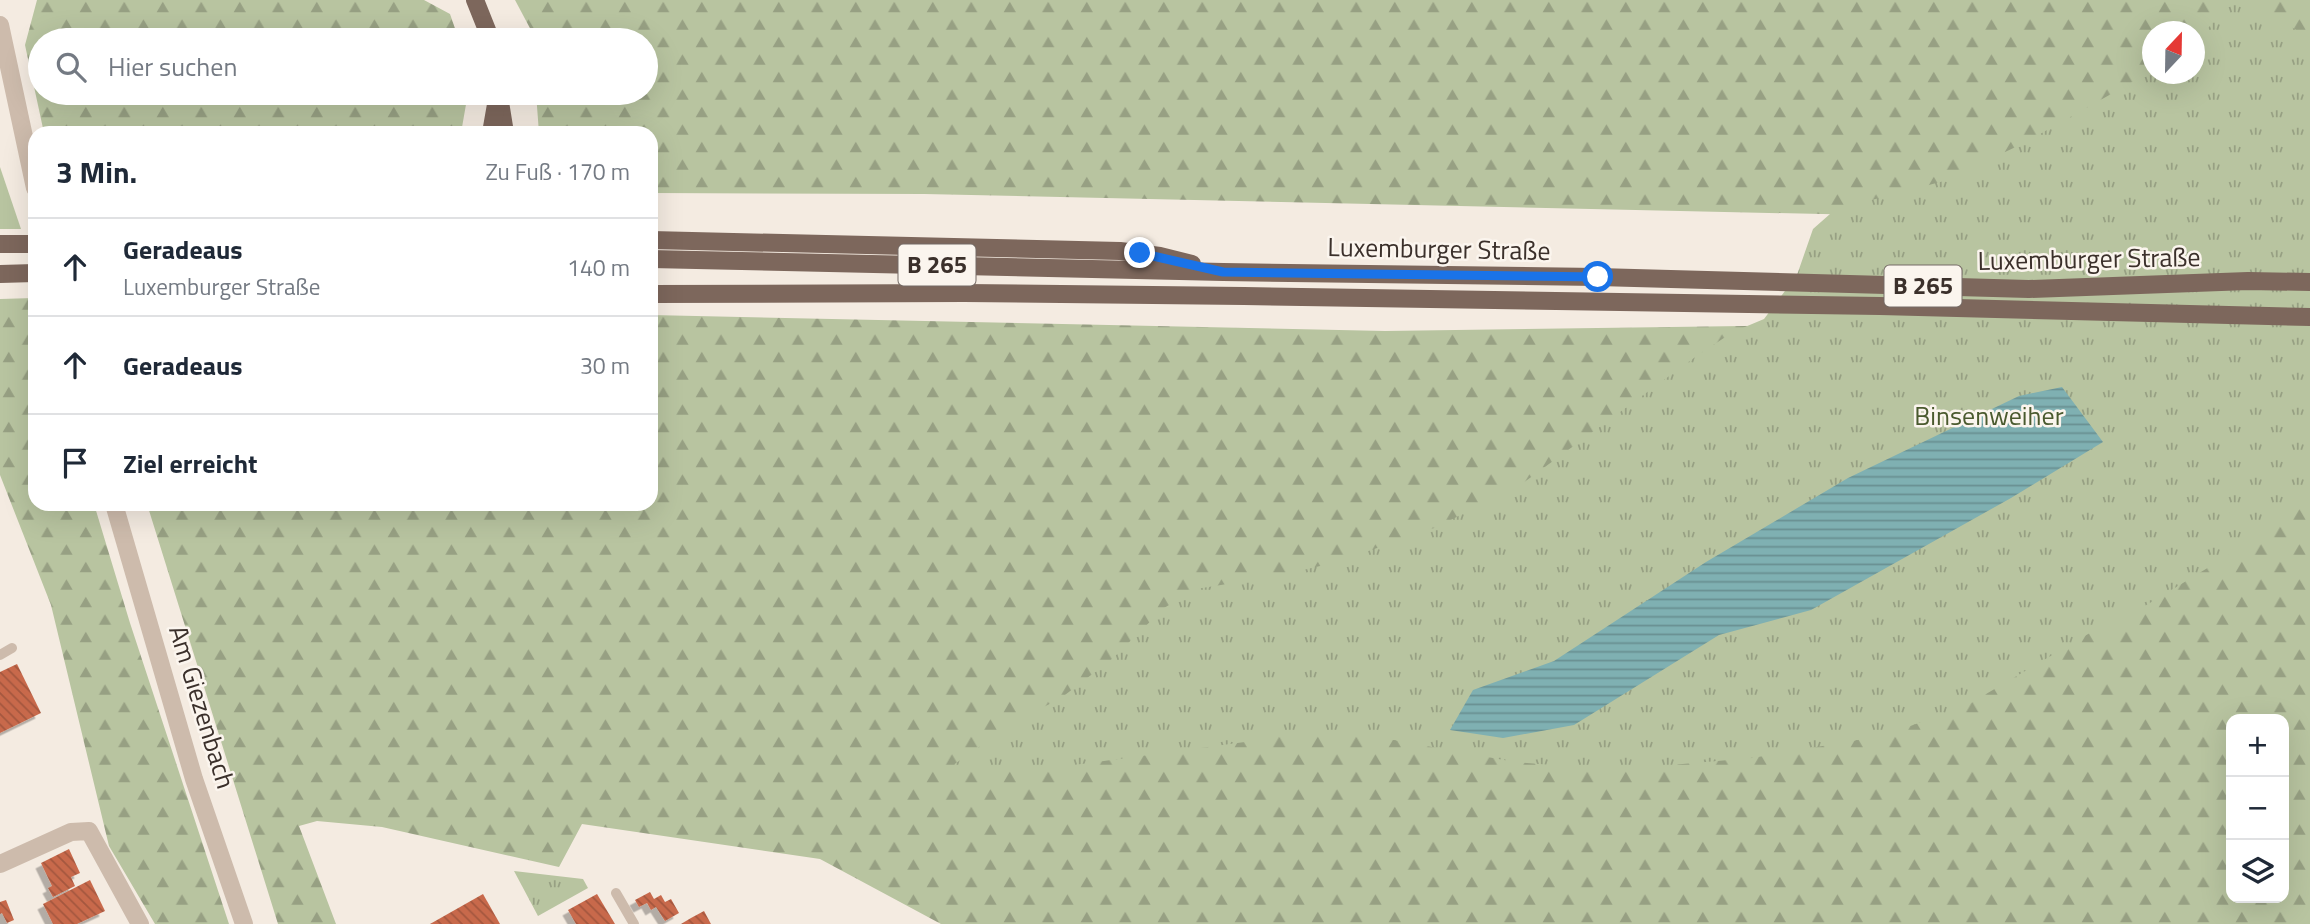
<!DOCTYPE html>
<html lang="de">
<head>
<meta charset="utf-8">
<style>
	:root { --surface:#fff; --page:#f6f6f7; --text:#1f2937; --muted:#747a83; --line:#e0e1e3 }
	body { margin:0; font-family:"Titillium Web",sans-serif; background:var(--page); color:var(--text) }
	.controls { position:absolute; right:21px; bottom:21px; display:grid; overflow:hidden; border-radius:14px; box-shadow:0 7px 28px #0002 }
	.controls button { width:63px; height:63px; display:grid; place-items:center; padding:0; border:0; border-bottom:2px solid var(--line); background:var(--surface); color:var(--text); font:35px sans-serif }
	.compass { position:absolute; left:2142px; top:21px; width:63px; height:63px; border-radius:50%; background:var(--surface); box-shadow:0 7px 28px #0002; rotate:22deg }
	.stop { position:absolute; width:21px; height:21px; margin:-16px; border:5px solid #1a73e8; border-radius:50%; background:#fff }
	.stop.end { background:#1a73e8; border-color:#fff; box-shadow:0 2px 7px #0008 }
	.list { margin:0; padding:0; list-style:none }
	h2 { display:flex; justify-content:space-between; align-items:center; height:91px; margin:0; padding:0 28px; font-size:30px }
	h2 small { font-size:23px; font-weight:400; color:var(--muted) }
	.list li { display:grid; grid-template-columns:46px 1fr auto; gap:21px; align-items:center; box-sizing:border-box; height:98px; padding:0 28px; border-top:2px solid var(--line) }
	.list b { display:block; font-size:26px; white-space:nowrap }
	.list p { margin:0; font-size:23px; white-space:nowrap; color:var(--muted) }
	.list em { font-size:23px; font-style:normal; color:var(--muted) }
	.icon { flex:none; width:38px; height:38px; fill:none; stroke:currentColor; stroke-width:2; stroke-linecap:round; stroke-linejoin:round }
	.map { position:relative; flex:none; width:2310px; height:924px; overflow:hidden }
	.search { position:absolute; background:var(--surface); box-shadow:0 7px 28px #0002; left:28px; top:28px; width:630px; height:77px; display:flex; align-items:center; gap:18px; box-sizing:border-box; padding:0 24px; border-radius:38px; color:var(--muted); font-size:26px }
	.panel { position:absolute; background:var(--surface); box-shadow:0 7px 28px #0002; left:28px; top:126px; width:630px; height:385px; border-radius:21px }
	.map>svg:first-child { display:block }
	.grass { fill:#b8c4a0 }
	.forest { fill:url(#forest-firs); fill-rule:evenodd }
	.park { fill:url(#park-tufts) }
	.water { fill:url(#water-rules) }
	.building { fill:url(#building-back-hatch); filter:url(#shadow) }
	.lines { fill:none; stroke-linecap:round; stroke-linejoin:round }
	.lane { stroke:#cdbbac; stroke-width:10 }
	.street { stroke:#cdbbac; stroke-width:18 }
	.primary { stroke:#7d675c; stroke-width:18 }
	.route { stroke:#1a73e8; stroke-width:9 }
	.labels { text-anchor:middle; stroke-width:5; stroke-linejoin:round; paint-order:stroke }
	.shield { fill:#fbf5ee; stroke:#756b66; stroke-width:2 }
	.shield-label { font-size:24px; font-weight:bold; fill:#3b302b }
	.street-label { font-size:26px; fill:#3b302b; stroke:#fbf5ee }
	.park-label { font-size:26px; fill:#4a5a2e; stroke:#fbf5ee }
</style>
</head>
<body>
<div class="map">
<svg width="2310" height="924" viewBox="0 0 2310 924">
	<defs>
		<pattern id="forest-firs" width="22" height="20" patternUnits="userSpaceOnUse" patternTransform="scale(1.75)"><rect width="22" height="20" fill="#b8c4a0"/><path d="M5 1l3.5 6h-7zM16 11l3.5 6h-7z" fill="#97a083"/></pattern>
		<pattern id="park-tufts" width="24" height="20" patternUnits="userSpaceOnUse" patternTransform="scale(1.75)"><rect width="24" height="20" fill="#b8c4a0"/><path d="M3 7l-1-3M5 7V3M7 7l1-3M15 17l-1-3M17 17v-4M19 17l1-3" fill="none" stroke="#97a083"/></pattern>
		<pattern id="water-rules" width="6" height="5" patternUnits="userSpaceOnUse" patternTransform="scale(1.75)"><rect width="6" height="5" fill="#7fb0b2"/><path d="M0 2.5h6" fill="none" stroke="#699091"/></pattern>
		<pattern id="building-back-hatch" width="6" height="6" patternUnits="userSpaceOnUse" patternTransform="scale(1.75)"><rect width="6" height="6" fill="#c8694b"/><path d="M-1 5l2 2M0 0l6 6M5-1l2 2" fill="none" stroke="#a4573f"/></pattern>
		<filter id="shadow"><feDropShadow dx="-5.5" dy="5.5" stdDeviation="0" flood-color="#0004"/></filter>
	</defs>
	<rect width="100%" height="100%" fill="#f4ebe1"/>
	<path class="grass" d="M0 167 21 229H0Z"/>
	<g class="forest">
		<path d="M37 0H424L450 14 459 40H40V93H468L461 133H44L25 45Z"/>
		<path d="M515 0H2310V225L924 194 651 193V133H539L536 93H646V40H532V32ZM2152 32H2194V74H2152Z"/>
		<path d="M34 298 35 504H94L130 623 229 924H155L109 846 51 605 0 475V299Z"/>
		<path d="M651 315 1385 331 1811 325 2310 339V924H941L820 859 582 824 559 867 382 827 317 821 299 826 336 924H278L147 504H651ZM2231 719H2284V898H2231Z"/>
	</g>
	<g class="park">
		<path d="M2225 0H2245L2310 38V500C2244 549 2173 588 2103 632L2100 627 1964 707 1882 736 1752 758 1648 767H1575L1515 762 1371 736 1327 731H1296L1267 739 1052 768 946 770 1015 722 1061 698 1112 659 1164 608 1196 589 1282 575 1337 562 1437 527 1523 483 1698 355 1733 332 1764 319 1797 275 1813 229 1830 214 1864 202 1944 181 2024 143 2152 71V74H2194L2195 42 2210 26Z"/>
		<path d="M514 871 583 879 588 888 538 916Z"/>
	</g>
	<path class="water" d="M2062 387 2103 442 2011 498 1811 610 1719 635 1574 725 1503 738 1450 730 1473 690 1554 661 1706 562 1848 478 2019 396Z"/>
	<g class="building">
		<path d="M17 664 41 713 0 733V672Z"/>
		<path d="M69 849 80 873 71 877 75 886 53 897 48 888 52 886 41 863Z"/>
		<path d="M90 880 105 911 77 924H53L43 904Z"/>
		<path d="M650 892 654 899 661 895 665 902 671 899 679 913 665 921 656 907 651 910 647 903 639 907 635 900Z"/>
		<path d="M483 894 500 924H430Z"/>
		<path d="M597 894 615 924H576L568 910Z"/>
		<path d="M6 900 14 920 7 923 2 913 0 914V902Z"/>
		<path d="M704 911 711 924H681L691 918Z"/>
	</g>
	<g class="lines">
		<g class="lane">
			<path d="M0 655 12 648"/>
			<path d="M616 893 634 924"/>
		</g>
		<g class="street">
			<path d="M0 25 35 188"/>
			<path d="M114 504 194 779 244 924"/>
			<path d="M0 864 71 832 89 831 140 924"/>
		</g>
		<g class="primary">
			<path d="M475 0 491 40"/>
			<path d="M500 102 505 133"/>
			<path d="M491 133 498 93"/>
			<path d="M651 240 1120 251 1160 256 1192 264"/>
			<path d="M0 244H35"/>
			<path d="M651 259 1223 272 1598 277 2029 289 2248 281 2310 282"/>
			<path d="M0 274 35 273"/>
			<path d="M651 294 964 293 1244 296 1880 306 2310 317"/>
		</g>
	</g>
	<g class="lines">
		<path class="route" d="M1140 253 1223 272 1598 277"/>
	</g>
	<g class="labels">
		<g class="shield">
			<rect x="898.5" y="244.5" width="77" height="41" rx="5"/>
			<rect x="1884.5" y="265.5" width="77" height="41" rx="5"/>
		</g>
		<g class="shield-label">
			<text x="937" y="273">B 265</text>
			<text x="1923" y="294">B 265</text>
		</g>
		<g class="street-label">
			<text transform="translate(1439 249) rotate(1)" y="9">Luxemburger Straße</text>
			<text transform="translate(2089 259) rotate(-1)" y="9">Luxemburger Straße</text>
			<text transform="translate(202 707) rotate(73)" y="9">Am Giezenbach</text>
		</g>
		<g class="park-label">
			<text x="1989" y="425">Binsenweiher</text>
		</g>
	</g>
</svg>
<div class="controls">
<button>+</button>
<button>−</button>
<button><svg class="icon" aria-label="layers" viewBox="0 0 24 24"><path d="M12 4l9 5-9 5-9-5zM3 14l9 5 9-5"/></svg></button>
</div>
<svg class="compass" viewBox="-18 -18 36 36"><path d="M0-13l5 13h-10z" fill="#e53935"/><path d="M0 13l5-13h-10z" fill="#747a83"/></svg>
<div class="stop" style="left:1598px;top:277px"></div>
<div class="stop end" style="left:1140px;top:253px"></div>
<div class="search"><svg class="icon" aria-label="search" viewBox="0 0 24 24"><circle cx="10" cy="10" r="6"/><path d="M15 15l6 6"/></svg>Hier suchen</div>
<section class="panel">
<h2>3 Min.<small>Zu Fuß · 170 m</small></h2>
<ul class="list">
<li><svg class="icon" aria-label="ahead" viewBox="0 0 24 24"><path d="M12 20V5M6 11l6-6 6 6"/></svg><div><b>Geradeaus</b><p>Luxemburger Straße</p></div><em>140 m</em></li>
<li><svg class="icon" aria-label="ahead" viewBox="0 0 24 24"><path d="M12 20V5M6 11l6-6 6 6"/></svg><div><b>Geradeaus</b></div><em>30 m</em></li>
<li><svg class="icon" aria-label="arrive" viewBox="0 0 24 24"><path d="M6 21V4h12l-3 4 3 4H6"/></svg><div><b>Ziel erreicht</b></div></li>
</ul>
</section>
</div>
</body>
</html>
